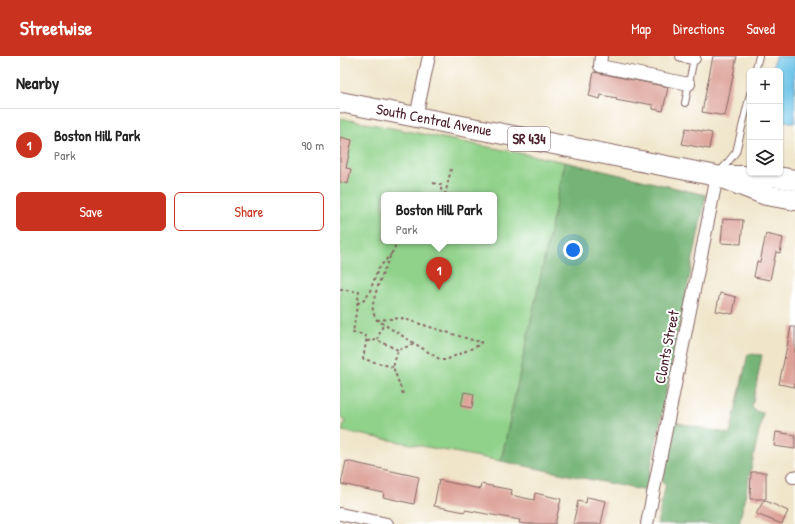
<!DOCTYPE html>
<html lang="en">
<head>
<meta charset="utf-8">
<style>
	:root { --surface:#fff; --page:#f6f6f6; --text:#222; --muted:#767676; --line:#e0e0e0; --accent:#c8321e }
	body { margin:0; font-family:"Patrick Hand",sans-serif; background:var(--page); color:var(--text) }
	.controls { position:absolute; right:12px; top:12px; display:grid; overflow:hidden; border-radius:6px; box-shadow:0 1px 3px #0004 }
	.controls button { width:36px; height:36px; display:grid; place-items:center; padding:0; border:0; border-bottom:1px solid var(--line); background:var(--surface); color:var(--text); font:20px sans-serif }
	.you { position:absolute; left:233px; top:194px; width:14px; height:14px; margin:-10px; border:3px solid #fff; border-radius:50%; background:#1a73e8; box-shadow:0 0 0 6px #1a73e833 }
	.badge { display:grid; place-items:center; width:26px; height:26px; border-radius:50%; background:var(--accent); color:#fff; font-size:13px; font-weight:700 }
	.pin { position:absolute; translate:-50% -33px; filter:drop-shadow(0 1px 2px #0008) }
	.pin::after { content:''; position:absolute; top:21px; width:14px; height:12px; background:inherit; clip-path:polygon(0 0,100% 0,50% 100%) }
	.popup { position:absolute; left:41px; top:136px; width:116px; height:52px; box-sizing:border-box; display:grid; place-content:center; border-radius:6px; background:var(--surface); filter:drop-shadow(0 1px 3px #0005); font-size:13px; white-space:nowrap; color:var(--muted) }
	.popup b { font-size:15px; color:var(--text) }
	.popup::after { content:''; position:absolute; left:50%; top:100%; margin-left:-8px; border:8px solid transparent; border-top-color:var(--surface) }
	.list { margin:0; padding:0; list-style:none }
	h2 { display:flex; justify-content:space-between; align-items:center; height:52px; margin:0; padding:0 16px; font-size:17px }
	h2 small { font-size:13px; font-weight:400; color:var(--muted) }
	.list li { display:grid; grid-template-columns:26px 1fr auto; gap:12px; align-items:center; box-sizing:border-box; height:72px; padding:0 16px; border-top:1px solid var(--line) }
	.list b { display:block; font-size:15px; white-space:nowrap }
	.list p { margin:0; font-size:13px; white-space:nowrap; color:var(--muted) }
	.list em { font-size:13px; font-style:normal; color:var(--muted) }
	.actions { display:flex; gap:8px; padding:12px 16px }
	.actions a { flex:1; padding:9px 0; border:1px solid var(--accent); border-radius:6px; text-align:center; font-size:14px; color:var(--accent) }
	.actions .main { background:var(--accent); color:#fff }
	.icon { flex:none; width:22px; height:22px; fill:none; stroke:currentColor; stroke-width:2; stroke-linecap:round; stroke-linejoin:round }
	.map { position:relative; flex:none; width:455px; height:468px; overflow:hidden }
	header { display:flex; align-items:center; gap:24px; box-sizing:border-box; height:56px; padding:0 20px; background:var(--accent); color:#fff }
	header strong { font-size:19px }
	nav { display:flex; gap:22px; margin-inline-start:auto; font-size:14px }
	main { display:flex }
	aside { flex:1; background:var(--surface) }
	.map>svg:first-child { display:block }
	.green { fill:#90d28a; stroke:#6d785a; fill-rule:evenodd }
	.forest { fill:#74b476; stroke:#5f6a50 }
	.water { fill:#6ac3e8; stroke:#5a718a }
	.building { fill:#dca096 }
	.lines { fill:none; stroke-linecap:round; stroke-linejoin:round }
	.service-casing { stroke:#846462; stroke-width:8 }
	.minor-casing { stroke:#846462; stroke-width:14 }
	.primary-casing { stroke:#846462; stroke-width:22 }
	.path { stroke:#846462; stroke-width:2; stroke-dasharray:3 3; stroke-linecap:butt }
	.service { stroke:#fff; stroke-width:6 }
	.minor { stroke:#fff; stroke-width:12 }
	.primary { stroke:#fff; stroke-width:20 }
	.labels { text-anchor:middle; stroke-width:4; stroke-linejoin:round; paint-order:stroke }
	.shield { fill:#fff; stroke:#80626b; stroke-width:1 }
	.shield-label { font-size:14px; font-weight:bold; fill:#4a1f2b }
	.street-label { font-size:15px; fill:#4a1f2b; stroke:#fff }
</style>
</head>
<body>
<header>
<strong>Streetwise</strong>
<nav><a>Map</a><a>Directions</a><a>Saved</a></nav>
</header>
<main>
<aside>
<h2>Nearby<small></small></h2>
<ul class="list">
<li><span class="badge">1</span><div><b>Boston Hill Park</b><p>Park</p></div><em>90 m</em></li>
</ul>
<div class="actions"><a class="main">Save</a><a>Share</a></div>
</aside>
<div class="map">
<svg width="455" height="468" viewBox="0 0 455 468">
	<rect width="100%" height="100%" fill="#fff"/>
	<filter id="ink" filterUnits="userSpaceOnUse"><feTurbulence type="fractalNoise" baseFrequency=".025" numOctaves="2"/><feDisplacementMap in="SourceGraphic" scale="8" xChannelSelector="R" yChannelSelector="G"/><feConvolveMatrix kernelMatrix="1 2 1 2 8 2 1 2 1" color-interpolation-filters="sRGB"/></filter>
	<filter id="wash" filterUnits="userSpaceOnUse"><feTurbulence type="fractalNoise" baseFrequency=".012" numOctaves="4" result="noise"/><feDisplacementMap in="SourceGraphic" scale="16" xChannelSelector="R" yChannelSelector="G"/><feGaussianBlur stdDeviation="0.9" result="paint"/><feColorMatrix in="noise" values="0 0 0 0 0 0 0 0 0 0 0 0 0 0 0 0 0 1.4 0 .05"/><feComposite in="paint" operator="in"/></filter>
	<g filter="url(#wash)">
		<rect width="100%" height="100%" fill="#f0e5c9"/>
		<path class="green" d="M0 62 225 106 161 405 2 375 5 364 0 362ZM44 139H154V185H44Z"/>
		<g class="forest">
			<path d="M225 106 366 139 306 435 161 405Z"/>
			<path d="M408 298 422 299 412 351 415 355 423 357 399 468H317L326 428 322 427 334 366 390 378Z"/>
		</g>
		<path class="water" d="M435 0H455V67L440 64V15H432Z"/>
		<g id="blocks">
			<g class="building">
				<path d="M373 0H397L385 60 362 56Z"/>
				<path d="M254 16 328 31 323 55 313 53V49L297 46V48L276 44 277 42 261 39 260 43 249 40Z"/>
				<path d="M346 72 372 77 369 93 342 88Z"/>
				<path d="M0 81 12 84 6 112 11 113 8 128 0 126Z"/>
				<path d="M383 163 403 164 401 188 381 187Z"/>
				<path d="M426 178 443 182 440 197 436 196 430 224 414 221 417 205 420 206Z"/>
				<path d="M380 237 396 241 393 258 376 255Z"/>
				<path d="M451 271H455V331L439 328Z"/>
				<path d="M124 336 134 338 132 352 121 350Z"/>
				<path d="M436 376 455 379V393L434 390Z"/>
				<path d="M6 405 79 421 74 448 43 441 44 437 1 428Z"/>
				<path d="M411 416H426V443H410Z"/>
				<path d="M99 424 140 433 141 428 172 434 171 439 194 444 195 437 221 443 215 468H184L179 467 180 464 125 454V456L94 450Z"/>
				<path d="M247 441 266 445 261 468H233L238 445 246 447Z"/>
				<path d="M424 444 448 455 442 468 416 458Z"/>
			</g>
		</g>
	</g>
	<g filter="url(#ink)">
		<use href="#blocks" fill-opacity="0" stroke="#846462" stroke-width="1"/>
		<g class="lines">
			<g class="service-casing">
				<g id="service">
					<path d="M415 15 419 0"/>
					<path d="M345 47 354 2"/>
					<path d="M379 117 396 96 410 38"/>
				</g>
			</g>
			<g class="minor-casing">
				<g id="minor">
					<path d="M261 0 260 10 349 28"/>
					<path d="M342 0 354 2V0"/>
					<path d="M76 61 89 0"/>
					<path d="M453 421H455"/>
					<path d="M0 458 47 468"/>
					<path d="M307 468 377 120"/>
				</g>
			</g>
			<g class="primary-casing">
				<g id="primary">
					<path d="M0 46 377 120 426 139 455 144"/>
					<path d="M389 120H432L455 124"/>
				</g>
			</g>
			<g class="path">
				<path d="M93 127 102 129 101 133 103 139"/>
				<path d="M105 139 111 113"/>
				<path d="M0 233 19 236 13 277 21 278 27 281 23 303 53 311"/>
				<path d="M17 247 22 246 26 242 30 235 38 213 51 198"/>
				<path d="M37 264 61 262 132 284 142 286 137 290 106 304H101L37 264C34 260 32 254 33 249 35 233 50 199 58 185"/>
				<path d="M37 284 43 269"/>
				<path d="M27 285 37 284 58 294"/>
				<path d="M63 338 53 311 58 294 74 288"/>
			</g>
			<use href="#service" class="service"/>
			<use href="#minor" class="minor"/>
			<use href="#primary" class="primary"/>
		</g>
	</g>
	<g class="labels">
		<rect class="shield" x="168" y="71" width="42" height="24" rx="3"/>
		<g class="shield-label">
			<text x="189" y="88">SR 434</text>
		</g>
		<g class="street-label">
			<text transform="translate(94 64) rotate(11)" y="5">South Central Avenue</text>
			<text transform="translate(327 291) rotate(-79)" y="5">Clonts Street</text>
		</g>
	</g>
</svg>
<div class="controls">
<button>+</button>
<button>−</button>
<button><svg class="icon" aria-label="layers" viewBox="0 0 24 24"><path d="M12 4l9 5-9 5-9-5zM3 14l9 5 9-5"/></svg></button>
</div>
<div class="you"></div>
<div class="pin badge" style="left:99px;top:234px">1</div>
<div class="popup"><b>Boston Hill Park</b>Park</div>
</div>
</main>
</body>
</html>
